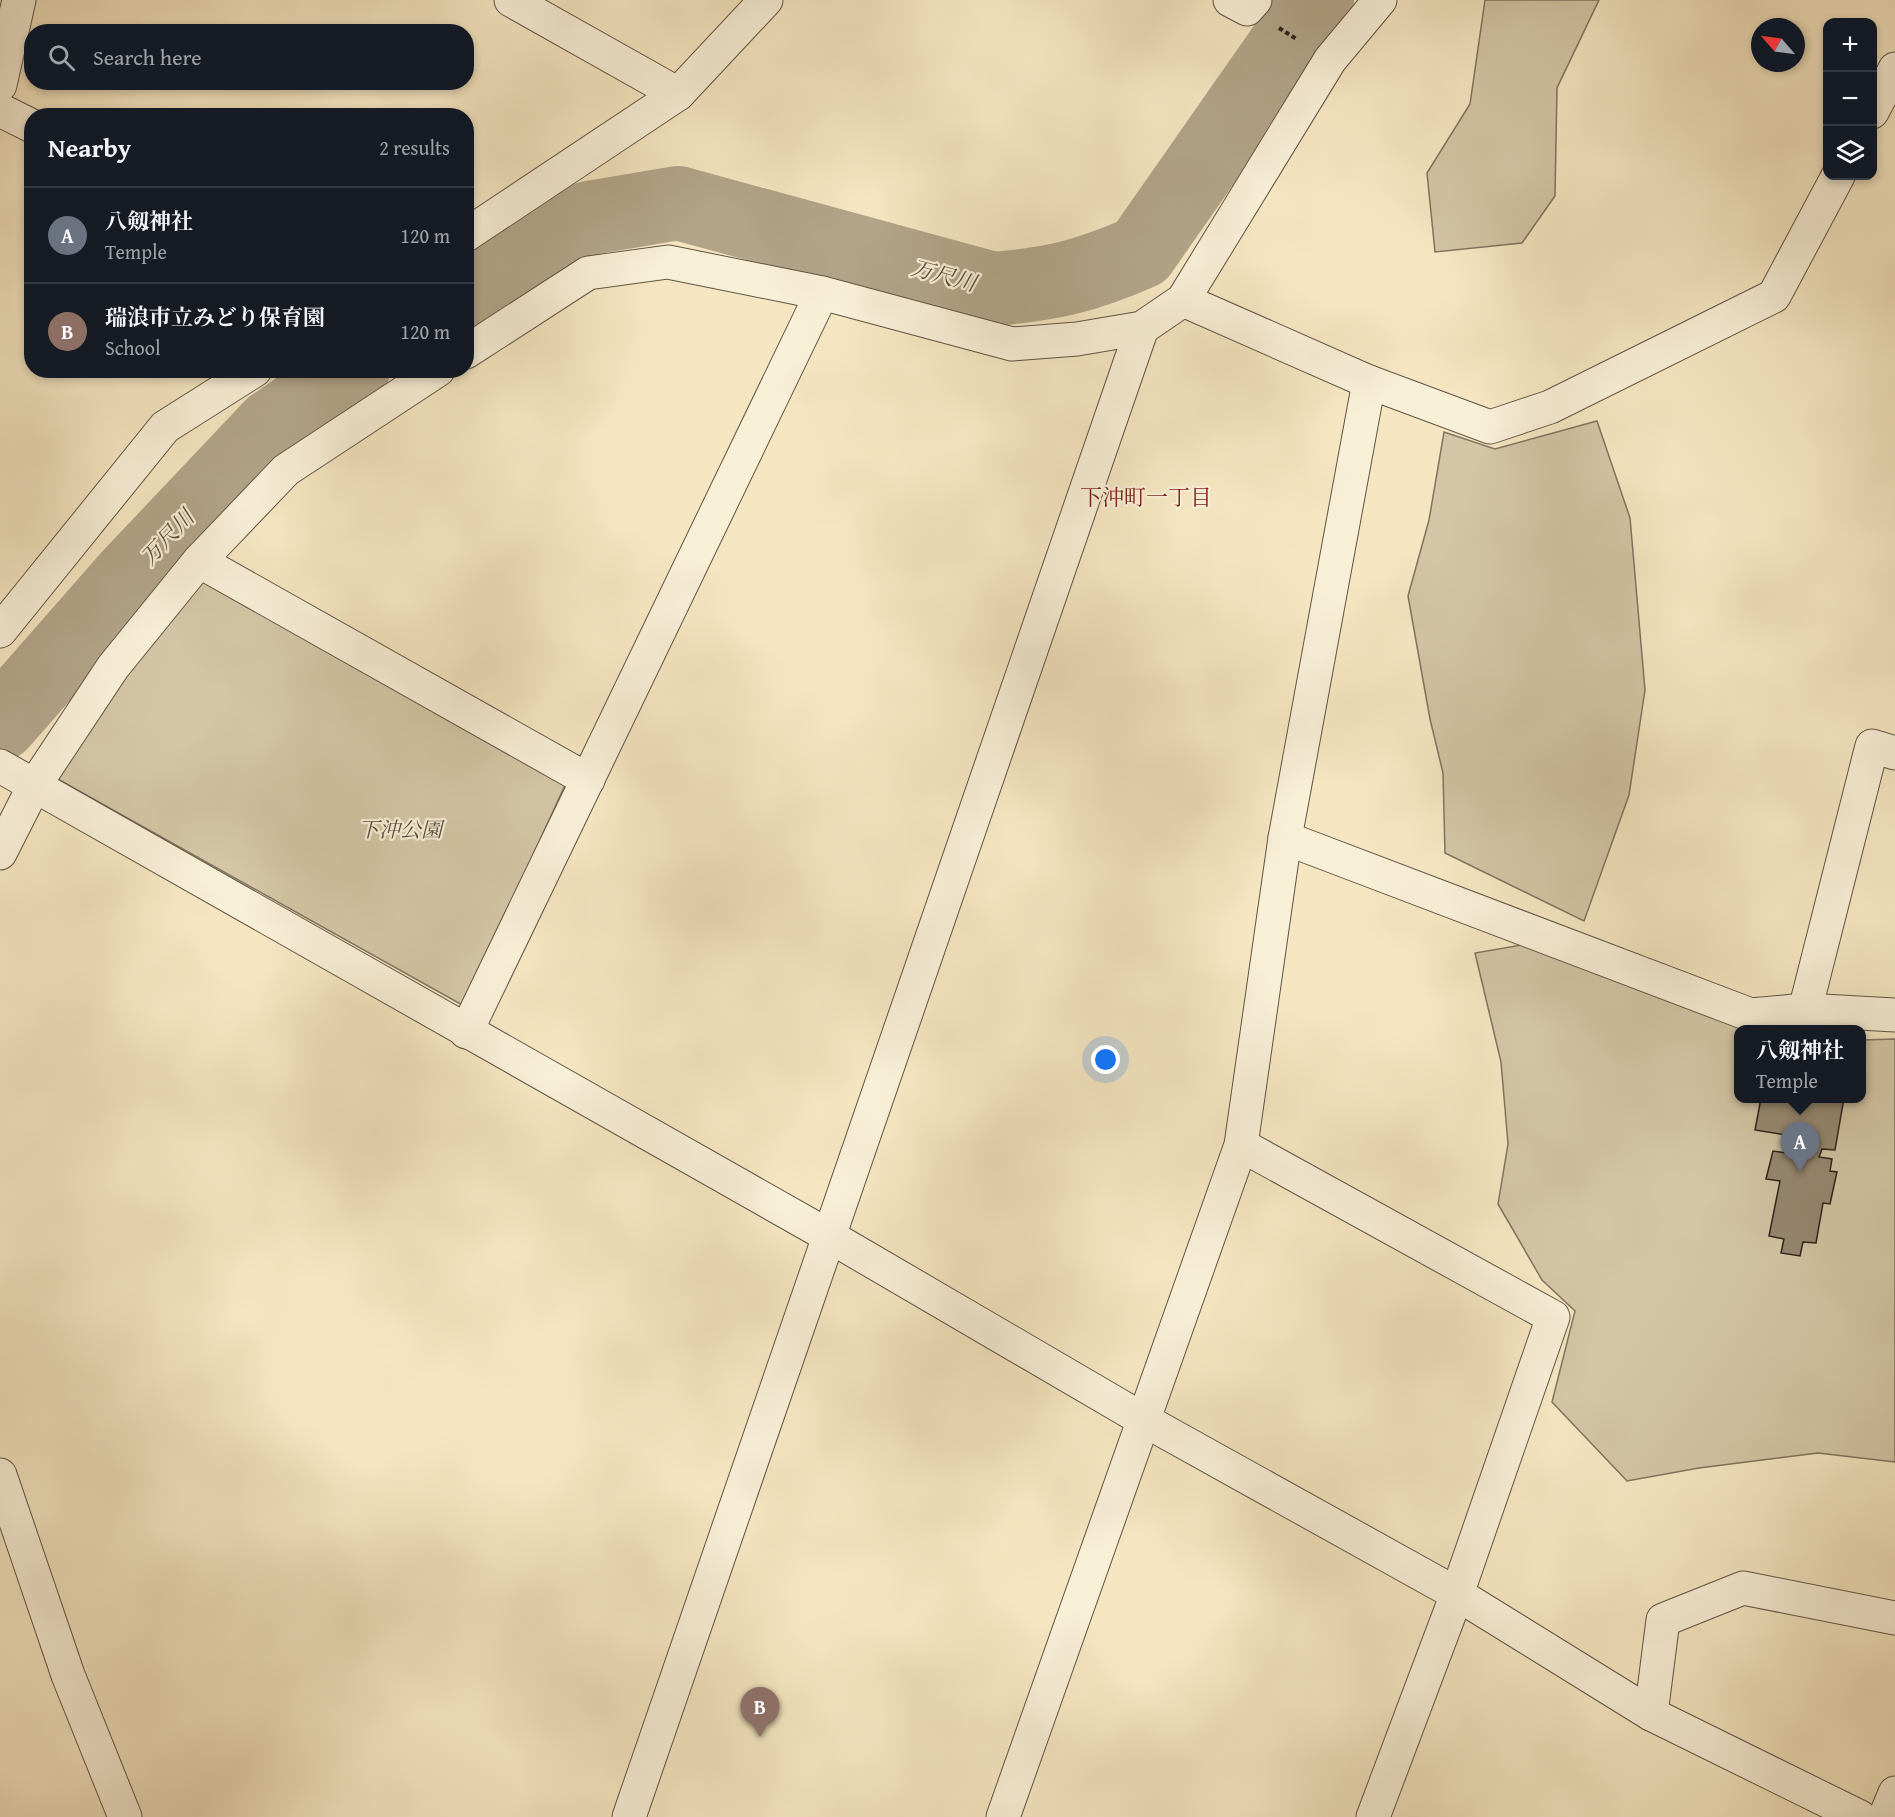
<!DOCTYPE html>
<html lang="en">
<head>
<meta charset="utf-8">
<style>
	:root { --surface:#171b24; --page:#20242c; --text:#f1f3f6; --muted:#9ea1a6; --line:#363941; --accent:#0f766e }
	body { margin:0; font-family:"Gentium Book Plus","Noto Serif JP",serif; background:var(--page); color:var(--text) }
	.controls { position:absolute; right:18px; top:18px; display:grid; overflow:hidden; border-radius:12px; box-shadow:0 3px 9px #0003 }
	.controls button { width:54px; height:54px; display:grid; place-items:center; padding:0; border:0; border-bottom:2px solid var(--line); background:var(--surface); color:var(--text); font:30px sans-serif }
	.compass { position:absolute; left:1751px; top:18px; width:54px; height:54px; border-radius:50%; background:var(--surface); box-shadow:0 3px 9px #0003; rotate:298deg }
	.you { position:absolute; left:1106px; top:1060px; width:21px; height:21px; margin:-15px; border:4px solid #fff; border-radius:50%; background:#1a73e8; box-shadow:0 0 0 9px #1a73e833 }
	.badge { display:grid; place-items:center; width:39px; height:39px; border-radius:50%; background:var(--accent); color:#fff; font-size:20px; font-weight:700 }
	.pin { position:absolute; translate:-50% -50px; filter:drop-shadow(0 2px 3px #0008) }
	.pin::after { content:''; position:absolute; top:32px; width:21px; height:18px; background:inherit; clip-path:polygon(0 0,100% 0,50% 100%) }
	.popup { position:absolute; left:1734px; top:1025px; width:132px; height:78px; box-sizing:border-box; display:grid; place-content:center; border-radius:12px; background:var(--surface); filter:drop-shadow(0 2px 4px #0005); font-size:20px; white-space:nowrap; color:var(--muted) }
	.popup b { font-size:22px; color:var(--text) }
	.popup::after { content:''; position:absolute; left:50%; top:100%; margin-left:-12px; border:12px solid transparent; border-top-color:var(--surface) }
	.list { margin:0; padding:0; list-style:none }
	h2 { display:flex; justify-content:space-between; align-items:center; height:78px; margin:0; padding:0 24px; font-size:26px }
	h2 small { font-size:20px; font-weight:400; color:var(--muted) }
	.list li { display:grid; grid-template-columns:39px 1fr auto; gap:18px; align-items:center; box-sizing:border-box; height:96px; padding:0 24px; border-top:2px solid var(--line) }
	.list b { display:block; font-size:22px; white-space:nowrap }
	.list p { margin:0; font-size:20px; white-space:nowrap; color:var(--muted) }
	.list em { font-size:20px; font-style:normal; color:var(--muted) }
	.icon { flex:none; width:33px; height:33px; fill:none; stroke:currentColor; stroke-width:2; stroke-linecap:round; stroke-linejoin:round }
	.map { position:relative; flex:none; width:1895px; height:1817px; overflow:hidden }
	.search { position:absolute; background:var(--surface); box-shadow:0 3px 9px #0003; left:24px; top:24px; width:450px; height:66px; display:flex; align-items:center; gap:15px; box-sizing:border-box; padding:0 21px; border-radius:24px; color:var(--muted); font-size:22px }
	.panel { position:absolute; background:var(--surface); box-shadow:0 3px 9px #0003; left:24px; top:108px; width:450px; height:270px; border-radius:24px }
	.map>svg:first-child { display:block }
	.green { fill:#d3c5a5; stroke:#817460; stroke-width:1.5 }
	.lines { fill:none; stroke-linecap:round; stroke-linejoin:round }
	.river { stroke:#b2a489; stroke-width:74 }
	.building { fill:#968872; stroke:#2f231c; stroke-width:1.5 }
	.minor-casing { stroke:#605445; stroke-width:35 }
	.path { stroke:#2f231c; stroke-width:4; stroke-dasharray:4.5 3; stroke-linecap:butt }
	.minor { stroke:#f8efd7; stroke-width:33 }
	.labels { text-anchor:middle; stroke-width:4.5; stroke-linejoin:round; paint-order:stroke }
	.park-label { font-size:21px; font-style:italic; fill:#584c3e; stroke:#f8efd7 }
	.water-label { font-size:22px; font-style:italic; fill:#5d5042; stroke:#f8efd7 }
	.neighbourhood-label { font-size:22px; fill:#7a1f14; stroke:#f8efd7 }
</style>
</head>
<body>
<div class="map">
<svg width="1895" height="1817" viewBox="0 0 1895 1817">
	<rect width="100%" height="100%" fill="#f5e6c1"/>
	<filter id="stains"><feTurbulence type="fractalNoise" baseFrequency=".00333" numOctaves="4"/><feColorMatrix values="0 0 0 0 .2 0 0 0 0 .09 0 0 0 0 .02 0 0 0 .5 -.17"/></filter>
	<radialGradient id="worn" r=".72"><stop offset=".6" stop-color="#630" stop-opacity="0"/><stop offset="1" stop-color="#630" stop-opacity=".3"/></radialGradient>
	<g class="green">
		<path d="M1485 0H1599L1557 88 1555 196 1522 243 1435 252 1427 173 1470 104Z"/>
		<path d="M1597 421 1630 518 1645 690 1629 795 1584 921 1445 853 1443 773 1430 719 1408 596 1429 520 1444 432 1495 449Z"/>
		<path d="M197 578 566 783 464 1006 54 777Z"/>
		<path d="M1527 944 1748 1029 1738 1030V1098H1862V1040L1895 1039V1462L1818 1453 1699 1468 1627 1481 1552 1402 1575 1311 1542 1280 1498 1204 1508 1144 1501 1062 1475 953Z"/>
	</g>
	<g class="lines">
		<g class="river">
			<path d="M466 294 589 218 678 203 993 289C1053 284 1086 276 1141 252L1317 0"/>
			<path d="M0 724 130 576 272 426 353 370"/>
		</g>
	</g>
	<path class="building" d="M1761 1098H1844L1835 1150 1822 1149 1819 1157 1832 1159 1830 1171 1837 1172 1830 1204 1823 1203 1816 1243 1803 1242 1800 1256 1781 1253 1784 1239 1769 1236 1780 1181 1766 1179 1773 1151 1808 1156 1811 1148 1797 1146 1799 1137 1755 1130Z"/>
	<g class="lines">
		<g class="minor-casing">
			<g id="minor">
				<path d="M511 0 678 94"/>
				<path d="M1230 0 1247 9 1255 0"/>
				<path d="M0 85 19 0"/>
				<path d="M0 110 32 126"/>
				<path d="M1872 112 1895 69"/>
				<path d="M466 235 678 94 766 0"/>
				<path d="M1183 300 1369 382 1490 427 1550 407 1774 296 1838 176"/>
				<path d="M466 352 588 273 668 262 822 293"/>
				<path d="M199 561 588 780"/>
				<path d="M0 631 165 427 255 370"/>
				<path d="M0 766 829 1236 1144 1420 1457 1594 1651 1714 1860 1817"/>
				<path d="M1285 838 1751 1015 1805 1010 1895 1015"/>
				<path d="M0 853 34 786 113 667 199 561 286 470 438 370"/>
				<path d="M1805 1010 1872 746 1895 753"/>
				<path d="M466 1032 822 293 1012 344 1077 339 1142 328 1183 300 1330 60 1380 0"/>
				<path d="M1241 1145 1553 1317 1457 1594 1373 1817"/>
				<path d="M0 1475 68 1675 125 1817"/>
				<path d="M1651 1714 1663 1620 1743 1588 1895 1618"/>
				<path d="M629 1817 1142 328"/>
				<path d="M1003 1817 1241 1145 1285 838 1369 382"/>
				<path d="M1885 1817 1895 1793"/>
			</g>
		</g>
		<path class="path" d="M1279 28 1298 40"/>
		<use href="#minor" class="minor"/>
	</g>
	<g class="labels">
		<g class="park-label">
			<text x="400" y="837">下沖公園</text>
		</g>
		<g class="water-label">
			<text transform="translate(944 275) rotate(15)" y="8">万尺川</text>
			<text transform="translate(167 537) rotate(-47)" y="8">万尺川</text>
		</g>
		<g class="neighbourhood-label">
			<text x="1146" y="505">下沖町一丁目</text>
		</g>
	</g>
	<rect width="100%" height="100%" filter="url(#stains)"/>
	<rect width="100%" height="100%" fill="url(#worn)"/>
</svg>
<div class="controls">
<button>+</button>
<button>−</button>
<button><svg class="icon" aria-label="layers" viewBox="0 0 24 24"><path d="M12 4l9 5-9 5-9-5zM3 14l9 5 9-5"/></svg></button>
</div>
<svg class="compass" viewBox="-18 -18 36 36"><path d="M0-13l5 13h-10z" fill="#e53935"/><path d="M0 13l5-13h-10z" fill="#9ea1a6"/></svg>
<div class="you"></div>
<div class="pin badge" style="left:1800px;top:1172px;background:#6b7280">A</div>
<div class="popup"><b>八剱神社</b>Temple</div>
<div class="pin badge" style="left:760px;top:1737px;background:#8d6e63">B</div>
<div class="search"><svg class="icon" aria-label="search" viewBox="0 0 24 24"><circle cx="10" cy="10" r="6"/><path d="M15 15l6 6"/></svg>Search here</div>
<section class="panel">
<h2>Nearby<small>2 results</small></h2>
<ul class="list">
<li><span class="badge" style="background:#6b7280">A</span><div><b>八剱神社</b><p>Temple</p></div><em>120 m</em></li>
<li><span class="badge" style="background:#8d6e63">B</span><div><b>瑞浪市立みどり保育園</b><p>School</p></div><em>120 m</em></li>
</ul>
</section>
</div>
</body>
</html>
